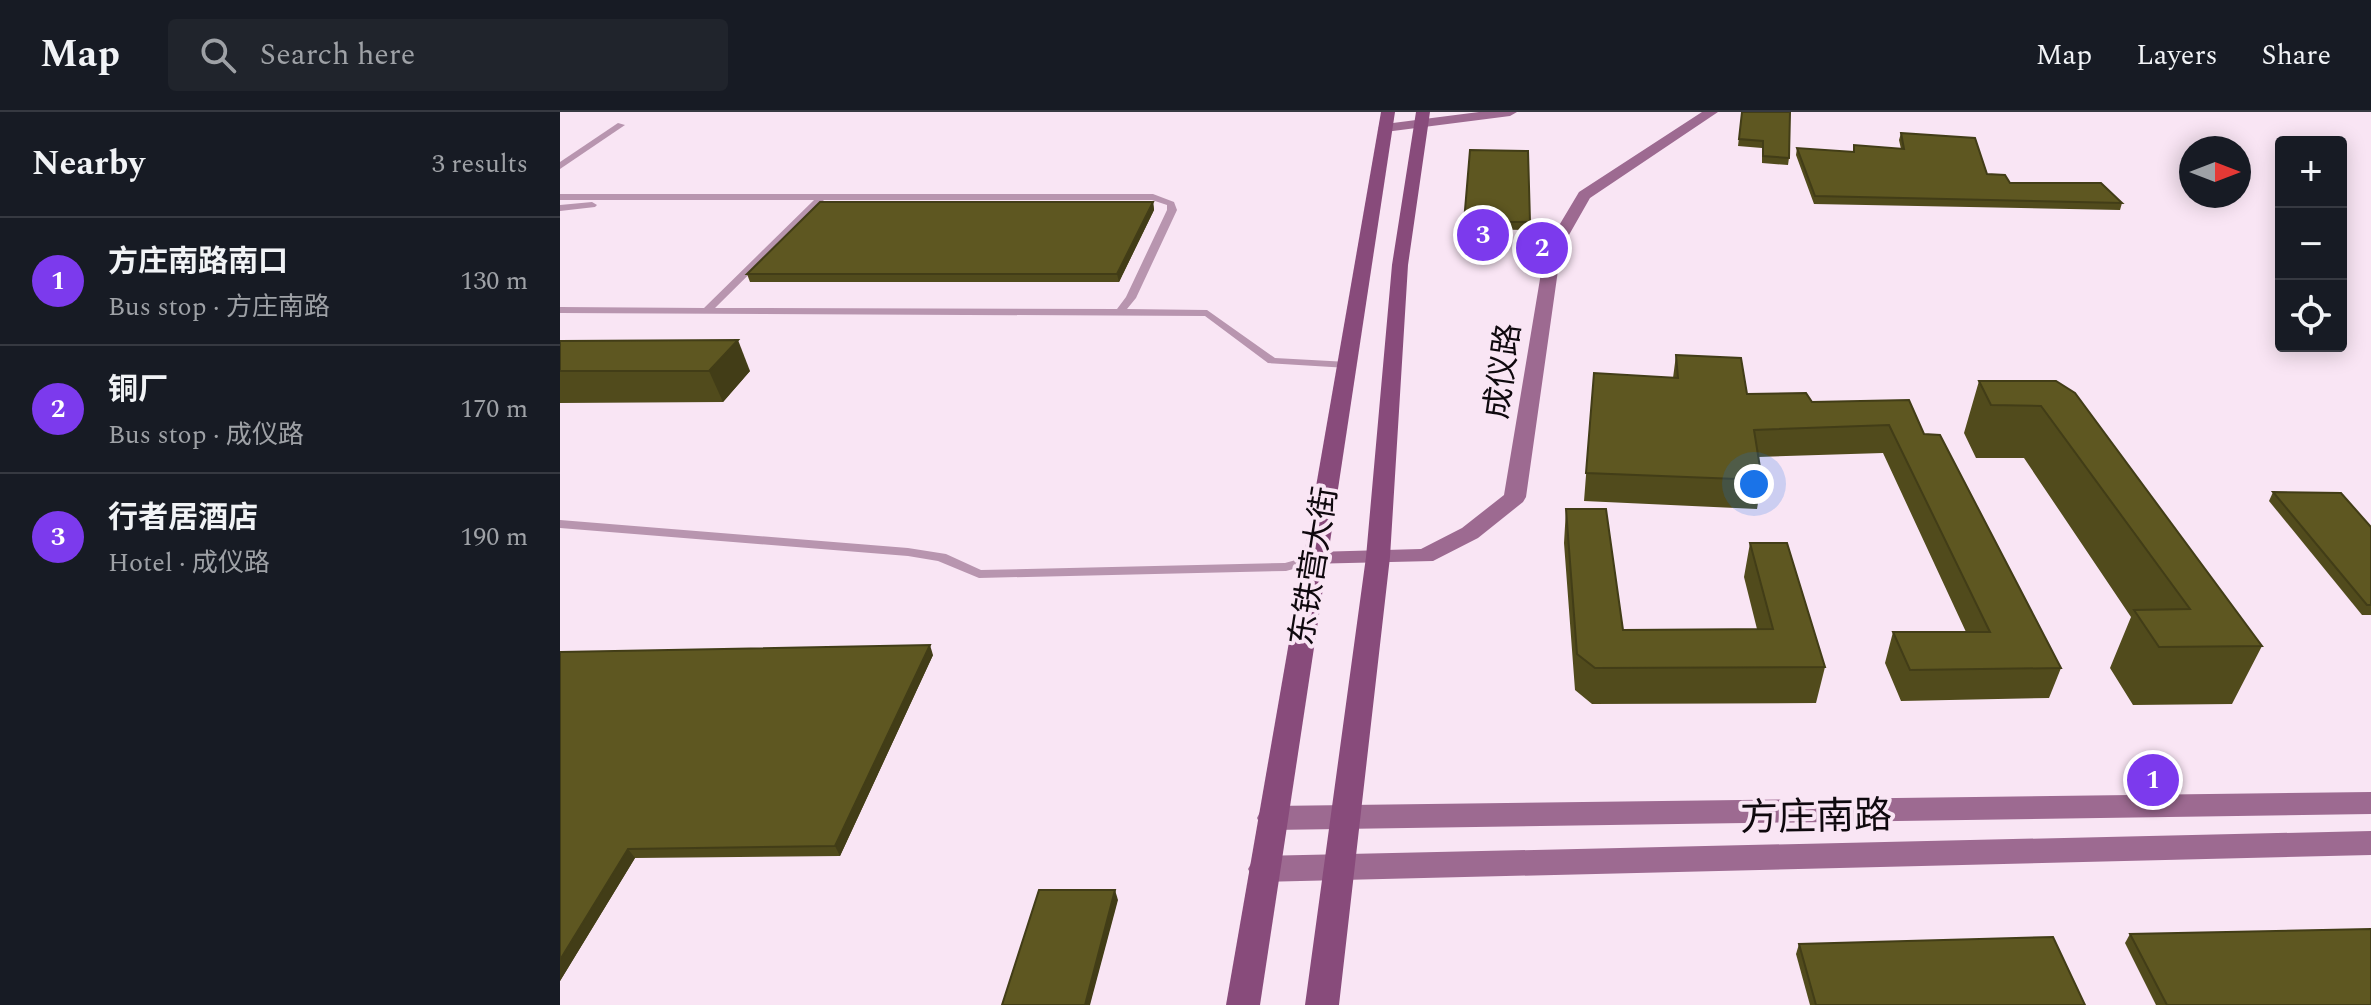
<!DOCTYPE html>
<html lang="en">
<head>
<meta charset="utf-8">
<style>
	:root { --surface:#171b24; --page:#20242c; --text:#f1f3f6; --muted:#9ea1a6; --line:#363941; --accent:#7c3aed }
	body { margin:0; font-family:Spectral,"Noto Sans SC",serif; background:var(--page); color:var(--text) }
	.controls { position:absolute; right:24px; top:24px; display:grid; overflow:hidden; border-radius:8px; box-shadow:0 4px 20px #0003 }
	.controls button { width:72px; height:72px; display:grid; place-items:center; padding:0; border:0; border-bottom:2px solid var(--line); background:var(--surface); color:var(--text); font:40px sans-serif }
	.compass { position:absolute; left:1619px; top:24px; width:72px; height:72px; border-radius:50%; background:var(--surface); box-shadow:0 4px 20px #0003; rotate:90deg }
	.you { position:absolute; left:1194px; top:372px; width:28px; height:28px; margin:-20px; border:6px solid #fff; border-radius:50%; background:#1a73e8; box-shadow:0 0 0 12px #1a73e833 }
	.badge { display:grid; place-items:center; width:52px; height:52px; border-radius:50%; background:var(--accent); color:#fff; font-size:26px; font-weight:700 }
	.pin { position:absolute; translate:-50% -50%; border:4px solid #fff; box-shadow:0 2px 8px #0006 }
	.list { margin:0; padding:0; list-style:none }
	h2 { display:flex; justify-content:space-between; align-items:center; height:104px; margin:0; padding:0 32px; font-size:34px }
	h2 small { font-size:26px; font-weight:400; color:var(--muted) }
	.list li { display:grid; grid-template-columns:52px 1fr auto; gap:24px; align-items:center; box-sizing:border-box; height:128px; padding:0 32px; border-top:2px solid var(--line) }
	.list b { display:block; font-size:30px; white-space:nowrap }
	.list p { margin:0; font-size:26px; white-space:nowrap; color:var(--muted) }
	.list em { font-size:26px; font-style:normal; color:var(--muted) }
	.icon { flex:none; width:44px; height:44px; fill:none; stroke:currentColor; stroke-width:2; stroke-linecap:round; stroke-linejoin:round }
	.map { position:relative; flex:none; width:1811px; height:893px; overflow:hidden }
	header { display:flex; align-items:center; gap:48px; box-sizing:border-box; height:112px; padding:0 40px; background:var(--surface); border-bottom:2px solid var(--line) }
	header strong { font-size:38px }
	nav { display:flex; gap:44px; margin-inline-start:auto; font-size:28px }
	.search { width:560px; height:72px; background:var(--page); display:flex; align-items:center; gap:20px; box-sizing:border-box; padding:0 28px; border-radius:8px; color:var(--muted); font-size:30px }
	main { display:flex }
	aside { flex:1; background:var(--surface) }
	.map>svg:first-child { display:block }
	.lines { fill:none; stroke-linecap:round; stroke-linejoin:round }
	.lane { fill:#b895af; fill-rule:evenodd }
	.secondary { fill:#9d6a91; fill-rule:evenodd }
	.primary { fill:#884b7b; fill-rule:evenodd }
	.wall { fill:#514b1c }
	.shaded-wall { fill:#423d17 }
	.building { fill:#5e5721; stroke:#423d17; stroke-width:2 }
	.labels { text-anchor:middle; stroke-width:8; stroke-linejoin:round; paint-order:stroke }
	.street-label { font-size:32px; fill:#0f090e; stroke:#f9e5f4 }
	.near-street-label { font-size:38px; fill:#0f090e; stroke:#f9e5f4 }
</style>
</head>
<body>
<header>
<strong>Map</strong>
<div class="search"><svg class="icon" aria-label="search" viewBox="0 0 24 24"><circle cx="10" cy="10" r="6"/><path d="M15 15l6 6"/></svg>Search here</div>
<nav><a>Map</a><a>Layers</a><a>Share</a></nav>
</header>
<main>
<aside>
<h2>Nearby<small>3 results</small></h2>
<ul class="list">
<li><span class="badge">1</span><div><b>方庄南路南口</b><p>Bus stop · 方庄南路</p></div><em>130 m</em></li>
<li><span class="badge">2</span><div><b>铜厂</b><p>Bus stop · 成仪路</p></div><em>170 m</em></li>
<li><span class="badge">3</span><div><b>行者居酒店</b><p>Hotel · 成仪路</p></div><em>190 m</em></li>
</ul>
</aside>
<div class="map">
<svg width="1811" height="893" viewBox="0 0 1811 893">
	<rect width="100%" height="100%" fill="#f9e5f4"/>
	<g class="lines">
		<g class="lane">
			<path d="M58 11 65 13 0 57V50Z"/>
			<path d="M0 82H593L614 90 617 98 576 186 567 197 647 198 715 246 788 250 794 253 788 256 708 251 645 204 0 201V195L144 196 254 88H0ZM264 88H592L607 93V98L566 185 557 197 155 196Z"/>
			<path d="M32 90 37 93 35 95 0 99V93Z"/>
			<path d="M0 408 348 436 386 442 421 458 725 451 754 443 761 447 759 450 726 459 419 466 378 449 348 444 0 416Z"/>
		</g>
		<g class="secondary">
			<path d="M919 0H957L950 4 825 20 818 16 825 12Z"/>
			<path d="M1142 0H1158L1030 86 1001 137 966 385 963 390 918 426 873 449 746 452 742 447 746 442 754 440 861 437 902 416 944 383 985 137 1019 80Z"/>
			<path d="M1811 680V702L712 718 701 714 697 706 701 698 712 694Z"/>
			<path d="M1811 719V743L704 770 693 766 688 757 693 748 704 744Z"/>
		</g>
		<g class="primary">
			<path d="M821 0H835L700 893H666Z"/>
			<path d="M856 0H870L848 153 830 445 779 893H745L806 445 832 153Z"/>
		</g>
	</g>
	<g class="wall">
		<path d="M1182 0 1229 46 1228 53 1202 51V36L1178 34Z"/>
		<path d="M1341 21 1427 62 1450 71 1562 91 1560 98 1254 92 1236 43 1237 36 1293 40 1294 33 1341 37 1339 28Z"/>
		<path d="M593 90 594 98 559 170H190L187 162Z"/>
		<path d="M904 110H970V118L904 117Z"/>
		<path d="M0 229 190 259 163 290 0 291Z"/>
		<path d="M1116 243 1187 282 1252 290 1364 322 1501 556 1489 586 1341 589 1325 551 1333 520H1406L1323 341 1198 345 1202 368 1197 397 1024 389 1034 261 1113 266Z"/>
		<path d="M1419 269H1496L1702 534 1672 592 1573 593 1550 556 1571 505 1464 346H1416L1404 321Z"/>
		<path d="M1713 380 1811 415V503H1802L1709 389Z"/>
		<path d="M1006 397 1063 518 1197 517 1184 465 1190 431 1265 555 1256 591 1032 592 1015 578 1004 431Z"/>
		<path d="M0 540 373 543 280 744 75 746 0 869Z"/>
		<path d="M1570 822 1811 893H1596L1565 831Z"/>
		<path d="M1239 832 1525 893H1250L1236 842Z"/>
	</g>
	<g class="shaded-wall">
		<path d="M593 90 594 98 559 170 557 162Z"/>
		<path d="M178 228 190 259 163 290 149 259Z"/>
		<path d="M370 533 373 543 280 744 275 734Z"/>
		<path d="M68 737 75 746 0 869V848Z"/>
		<path d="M555 778 558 788 530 893H525Z"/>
	</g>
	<g class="building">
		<path d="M1182 0H1230L1229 46 1203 44V29L1179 27Z"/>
		<path d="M1341 21 1415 26 1427 62 1445 63 1450 71H1541L1562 91 1255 84 1237 36 1294 40V33L1344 37Z"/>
		<path d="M910 38 968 39 970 110H904Z"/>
		<path d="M260 90H593L557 162H187Z"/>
		<path d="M178 228 149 259H0V229Z"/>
		<path d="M1116 243 1181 246 1187 282 1246 281 1252 290 1349 288 1364 322 1380 323 1501 556 1350 558 1333 520H1430L1329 313 1194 318 1202 368 1026 361 1034 261 1118 266Z"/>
		<path d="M1419 269H1496L1515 281 1702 534 1599 535 1574 498 1630 497 1481 294 1431 293Z"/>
		<path d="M1713 380 1781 381 1811 415V493H1807Z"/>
		<path d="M1006 397H1046L1063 518 1213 517 1190 431H1227L1265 555 1035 556 1017 542Z"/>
		<path d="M370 533 275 734 68 737 0 848V540Z"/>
		<path d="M479 778H555L525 893H442Z"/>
		<path d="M1811 817V893H1607L1570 822Z"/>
		<path d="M1493 825 1525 893H1256L1239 832Z"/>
	</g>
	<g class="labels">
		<g class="street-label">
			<text transform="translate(942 259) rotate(-82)" y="11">成仪路</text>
			<text transform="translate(753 454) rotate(-81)" y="11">东铁营大街</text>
		</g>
		<g class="near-street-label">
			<text transform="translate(1256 704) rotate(-1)" y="13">方庄南路</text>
		</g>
	</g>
</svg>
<div class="controls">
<button>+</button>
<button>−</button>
<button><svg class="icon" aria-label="locate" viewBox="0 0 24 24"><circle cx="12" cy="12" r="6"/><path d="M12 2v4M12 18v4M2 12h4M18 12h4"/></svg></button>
</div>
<svg class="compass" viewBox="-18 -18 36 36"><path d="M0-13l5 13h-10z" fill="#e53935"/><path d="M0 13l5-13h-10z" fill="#9ea1a6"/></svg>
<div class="you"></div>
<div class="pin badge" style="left:1593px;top:668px">1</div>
<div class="pin badge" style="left:982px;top:136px">2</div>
<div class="pin badge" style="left:923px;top:123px">3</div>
</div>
</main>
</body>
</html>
